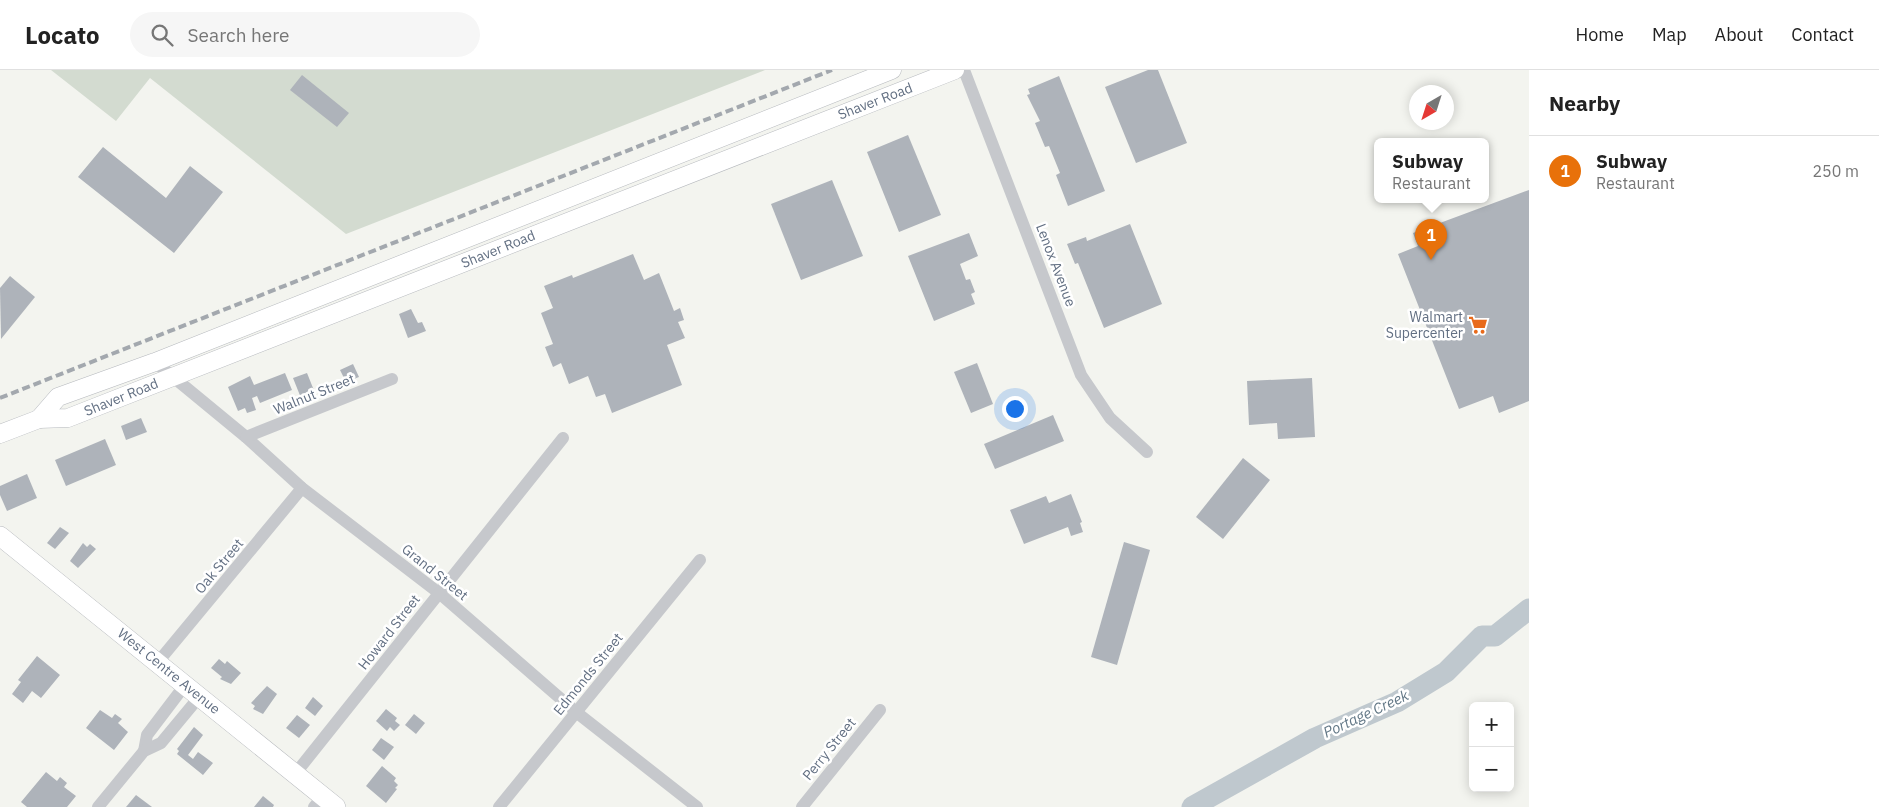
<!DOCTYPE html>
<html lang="en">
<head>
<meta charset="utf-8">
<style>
	:root { --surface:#fff; --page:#f6f6f6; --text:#222; --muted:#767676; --line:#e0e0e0; --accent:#0f766e }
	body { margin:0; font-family:"IBM Plex Sans",sans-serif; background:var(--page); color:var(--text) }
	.controls { position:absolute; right:15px; bottom:15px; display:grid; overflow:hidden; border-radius:8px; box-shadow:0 2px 12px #0003 }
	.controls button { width:45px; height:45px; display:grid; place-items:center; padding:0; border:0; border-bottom:1px solid var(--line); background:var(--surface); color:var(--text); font:25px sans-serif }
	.compass { position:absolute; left:1409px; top:15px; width:45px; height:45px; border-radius:50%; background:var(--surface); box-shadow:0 2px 12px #0003; rotate:219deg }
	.you { position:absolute; left:1014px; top:338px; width:18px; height:18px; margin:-12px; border:4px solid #fff; border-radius:50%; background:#1a73e8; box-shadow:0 0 0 8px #1a73e833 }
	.badge { display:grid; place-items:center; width:32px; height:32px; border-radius:50%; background:var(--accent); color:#fff; font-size:16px; font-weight:700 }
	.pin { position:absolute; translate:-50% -41px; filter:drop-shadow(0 1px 2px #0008) }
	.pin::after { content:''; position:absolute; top:26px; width:18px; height:15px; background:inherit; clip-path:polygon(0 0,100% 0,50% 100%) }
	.popup { position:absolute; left:1374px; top:68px; width:115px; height:65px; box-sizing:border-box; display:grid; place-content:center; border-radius:8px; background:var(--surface); filter:drop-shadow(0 1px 4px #0005); font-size:16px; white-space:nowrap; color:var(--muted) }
	.popup b { font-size:19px; color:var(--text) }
	.popup::after { content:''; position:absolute; left:50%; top:100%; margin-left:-10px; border:10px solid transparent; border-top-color:var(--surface) }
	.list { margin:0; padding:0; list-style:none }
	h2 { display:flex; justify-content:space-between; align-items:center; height:65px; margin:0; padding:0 20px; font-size:21px }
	h2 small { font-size:16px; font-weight:400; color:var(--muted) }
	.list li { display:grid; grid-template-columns:32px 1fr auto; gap:15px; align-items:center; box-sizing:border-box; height:70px; padding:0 20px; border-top:1px solid var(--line) }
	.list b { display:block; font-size:19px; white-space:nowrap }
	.list p { margin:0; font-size:16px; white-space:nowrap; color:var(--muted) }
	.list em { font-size:16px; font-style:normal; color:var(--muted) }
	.icon { flex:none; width:28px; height:28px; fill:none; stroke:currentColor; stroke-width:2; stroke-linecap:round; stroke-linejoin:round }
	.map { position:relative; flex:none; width:1529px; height:737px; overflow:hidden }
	header { display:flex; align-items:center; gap:30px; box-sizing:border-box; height:70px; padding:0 25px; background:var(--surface); border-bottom:1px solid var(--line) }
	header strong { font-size:24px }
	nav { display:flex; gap:28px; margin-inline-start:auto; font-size:18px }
	.search { width:350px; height:45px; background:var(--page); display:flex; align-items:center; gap:12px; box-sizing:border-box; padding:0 18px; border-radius:28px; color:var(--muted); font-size:19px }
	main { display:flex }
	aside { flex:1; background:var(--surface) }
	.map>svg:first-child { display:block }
	.green { fill:#d3dbd0 }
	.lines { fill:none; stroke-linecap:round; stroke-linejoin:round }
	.river { stroke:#bfc8ce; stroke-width:21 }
	.building { fill:#aeb3ba }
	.secondary-casing { stroke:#b6b9be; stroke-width:19 }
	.primary-casing { stroke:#b6b9bd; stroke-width:20 }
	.minor { stroke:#c6c8cc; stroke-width:12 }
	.secondary { stroke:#fff; stroke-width:18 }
	.primary { stroke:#fff; stroke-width:19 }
	.rail { stroke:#a3a8ae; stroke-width:4; stroke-dasharray:8 4; stroke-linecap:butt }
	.labels { text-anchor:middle; stroke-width:5; stroke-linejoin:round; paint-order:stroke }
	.street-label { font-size:14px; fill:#626f82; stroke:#fff }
	.poi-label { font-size:14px; fill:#626f82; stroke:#fff; text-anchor:end }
	.water-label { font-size:15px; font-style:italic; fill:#627786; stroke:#fff }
</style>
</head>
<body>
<header>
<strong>Locato</strong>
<div class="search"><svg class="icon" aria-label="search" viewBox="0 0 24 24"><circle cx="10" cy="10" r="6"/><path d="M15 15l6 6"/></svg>Search here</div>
<nav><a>Home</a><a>Map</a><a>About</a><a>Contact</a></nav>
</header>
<main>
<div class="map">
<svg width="1529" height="737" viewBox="0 0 1529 737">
	<rect width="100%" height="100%" fill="#f3f4ef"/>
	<path class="green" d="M51 0H765L346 164 150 8 116 51Z"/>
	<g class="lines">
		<path class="river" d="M1192 737 1315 668 1397 632 1446 602 1482 566H1495L1529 539"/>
	</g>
	<g class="building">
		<path d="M1148 0H1158L1187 73 1136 93 1105 17Z"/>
		<path d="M302 5 349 43 337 57 290 20Z"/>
		<path d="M1059 6 1105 121 1068 136 1056 105 1060 103 1049 76 1045 77 1035 53 1040 51 1027 25 1030 24 1028 19Z"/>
		<path d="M908 65 941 145 899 162 867 82Z"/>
		<path d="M103 77 166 128 190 96 223 122 174 183 78 107Z"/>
		<path d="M832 110 863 186 801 210 771 134Z"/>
		<path d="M1529 120V331L1499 343 1493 326 1459 339 1398 184 1418 176 1413 163Z"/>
		<path d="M1130 154 1162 234 1104 258 1078 193 1075 194 1067 174 1086 167 1087 171Z"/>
		<path d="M969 163 978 186 960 194 966 210 970 209 975 222 971 224 975 234 934 251 908 186Z"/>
		<path d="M633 184 644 210 659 203 674 241 680 238 684 250 678 252 685 268 667 275 682 315 612 343 605 324 596 327 588 306 569 314 561 293 553 297 545 277 553 274 541 243 553 238 544 216 572 205 573 208Z"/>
		<path d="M10 206 35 227 1 269 0 218Z"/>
		<path d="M411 239 418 253 422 252 426 261 408 268 399 244Z"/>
		<path d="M977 293 993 334 971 343 954 302Z"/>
		<path d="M353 294 359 307 346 312 340 300Z"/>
		<path d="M285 303 292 320 260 333 257 326 252 328 256 340 247 343 245 338 238 341 228 317 250 306 254 315Z"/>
		<path d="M307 303 315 323 301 328 293 308Z"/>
		<path d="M1312 308 1315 367 1278 369 1277 353 1249 355 1247 311Z"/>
		<path d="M1053 345 1064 371 995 399 984 374Z"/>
		<path d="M141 348 147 362 126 370 121 356Z"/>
		<path d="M105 369 116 395 66 416 55 390Z"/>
		<path d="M1243 388 1270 410 1223 469 1196 447Z"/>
		<path d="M27 404 37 428 7 441 0 425V416Z"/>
		<path d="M1071 424 1082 452 1080 453 1083 462 1071 466 1068 457 1024 474 1010 440 1046 426 1049 433Z"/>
		<path d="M60 457 69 463 55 479 47 473Z"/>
		<path d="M1124 472 1150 480 1117 595 1091 587Z"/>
		<path d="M83 473 87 477 90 474 96 479 78 498 70 491Z"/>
		<path d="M37 586 60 605 41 628 32 621 23 633 12 624 21 612 18 610Z"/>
		<path d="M219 589 225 594 227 591 241 603 231 614 220 609 222 607 211 598Z"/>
		<path d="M267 616 277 624 263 644 253 639 255 636 251 633Z"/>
		<path d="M313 627 323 636 315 646 305 638Z"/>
		<path d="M386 639 397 648 395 651 400 655 394 661 390 657 387 661 376 651Z"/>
		<path d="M100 640 112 648 115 644 122 649 118 653 128 662 114 680 86 658Z"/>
		<path d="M414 644 425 653 416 664 405 655Z"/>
		<path d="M297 645 310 655 299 668 286 658Z"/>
		<path d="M194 657 203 665 188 685 193 689 198 682 213 693 203 705 177 684 179 681 177 679Z"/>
		<path d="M381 668 394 677 384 690 372 680Z"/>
		<path d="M382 696 396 708 394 711 398 715 395 718 397 719 386 733 366 716Z"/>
		<path d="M46 702 57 711 60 707 67 713 64 717 76 726 67 737H27L21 732Z"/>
		<path d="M136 725 152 737H126Z"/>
		<path d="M263 726 274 735 273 737H254Z"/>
	</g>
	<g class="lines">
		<g class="secondary-casing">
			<g id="secondary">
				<path d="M39 349 58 327 155 292 892 0"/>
				<path d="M0 364 39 349 68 348 955 0"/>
			</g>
		</g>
		<g class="primary-casing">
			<path id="primary" d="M0 466 336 737"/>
		</g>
		<g class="minor">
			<path d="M964 0 1081 305 1110 348 1147 382"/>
			<path d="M155 292 246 367 302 418 439 523 576 642 697 737"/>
			<path d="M246 367 392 309"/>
			<path d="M158 592 302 418"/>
			<path d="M144 681 147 665 185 615"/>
			<path d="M295 704 563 368"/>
			<path d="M98 737 144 681 161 673 200 626"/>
			<path d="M314 737 323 726"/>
			<path d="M499 737 700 490"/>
			<path d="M802 737 880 640"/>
		</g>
		<use href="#secondary" class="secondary"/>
		<use href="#primary" class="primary"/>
		<path class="rail" d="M0 328 832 0"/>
	</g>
	<defs>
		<g id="supermarket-bare" transform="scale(1.5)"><path d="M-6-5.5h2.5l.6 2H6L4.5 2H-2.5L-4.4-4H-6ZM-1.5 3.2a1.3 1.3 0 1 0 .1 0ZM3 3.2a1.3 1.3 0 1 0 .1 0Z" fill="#e86a1b" stroke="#fff" stroke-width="2.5" paint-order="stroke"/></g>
	</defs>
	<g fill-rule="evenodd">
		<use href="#supermarket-bare" x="1478" y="255"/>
	</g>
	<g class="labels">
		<g class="street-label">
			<text transform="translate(875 31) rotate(-21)" y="5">Shaver Road</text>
			<text transform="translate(498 179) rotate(-22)" y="5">Shaver Road</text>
			<text transform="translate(1056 195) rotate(69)" y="5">Lenox Avenue</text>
			<text transform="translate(314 324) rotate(-22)" y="5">Walnut Street</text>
			<text transform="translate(121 327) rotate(-22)" y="5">Shaver Road</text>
			<text transform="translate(219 496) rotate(-50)" y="5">Oak Street</text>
			<text transform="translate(435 502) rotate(39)" y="5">Grand Street</text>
			<text transform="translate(389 562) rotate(-52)" y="5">Howard Street</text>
			<text transform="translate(169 601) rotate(39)" y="5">West Centre Avenue</text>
			<text transform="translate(588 604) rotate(-51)" y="5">Edmonds Street</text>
			<text transform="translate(829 679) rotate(-51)" y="5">Perry Street</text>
		</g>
		<g class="poi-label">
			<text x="1463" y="252">Walmart<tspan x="1463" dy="16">Supercenter</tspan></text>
		</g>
		<g class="water-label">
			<text transform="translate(1366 644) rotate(-25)" y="5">Portage Creek</text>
		</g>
	</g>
</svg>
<div class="controls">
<button>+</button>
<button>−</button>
</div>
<svg class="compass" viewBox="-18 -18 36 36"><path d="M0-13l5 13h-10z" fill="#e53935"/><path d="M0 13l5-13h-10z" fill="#767676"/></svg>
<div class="you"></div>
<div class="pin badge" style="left:1431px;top:190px;background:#e8710a">1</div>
<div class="popup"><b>Subway</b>Restaurant</div>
</div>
<aside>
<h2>Nearby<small></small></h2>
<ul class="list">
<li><span class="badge" style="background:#e8710a">1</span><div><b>Subway</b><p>Restaurant</p></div><em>250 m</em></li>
</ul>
</aside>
</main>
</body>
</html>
